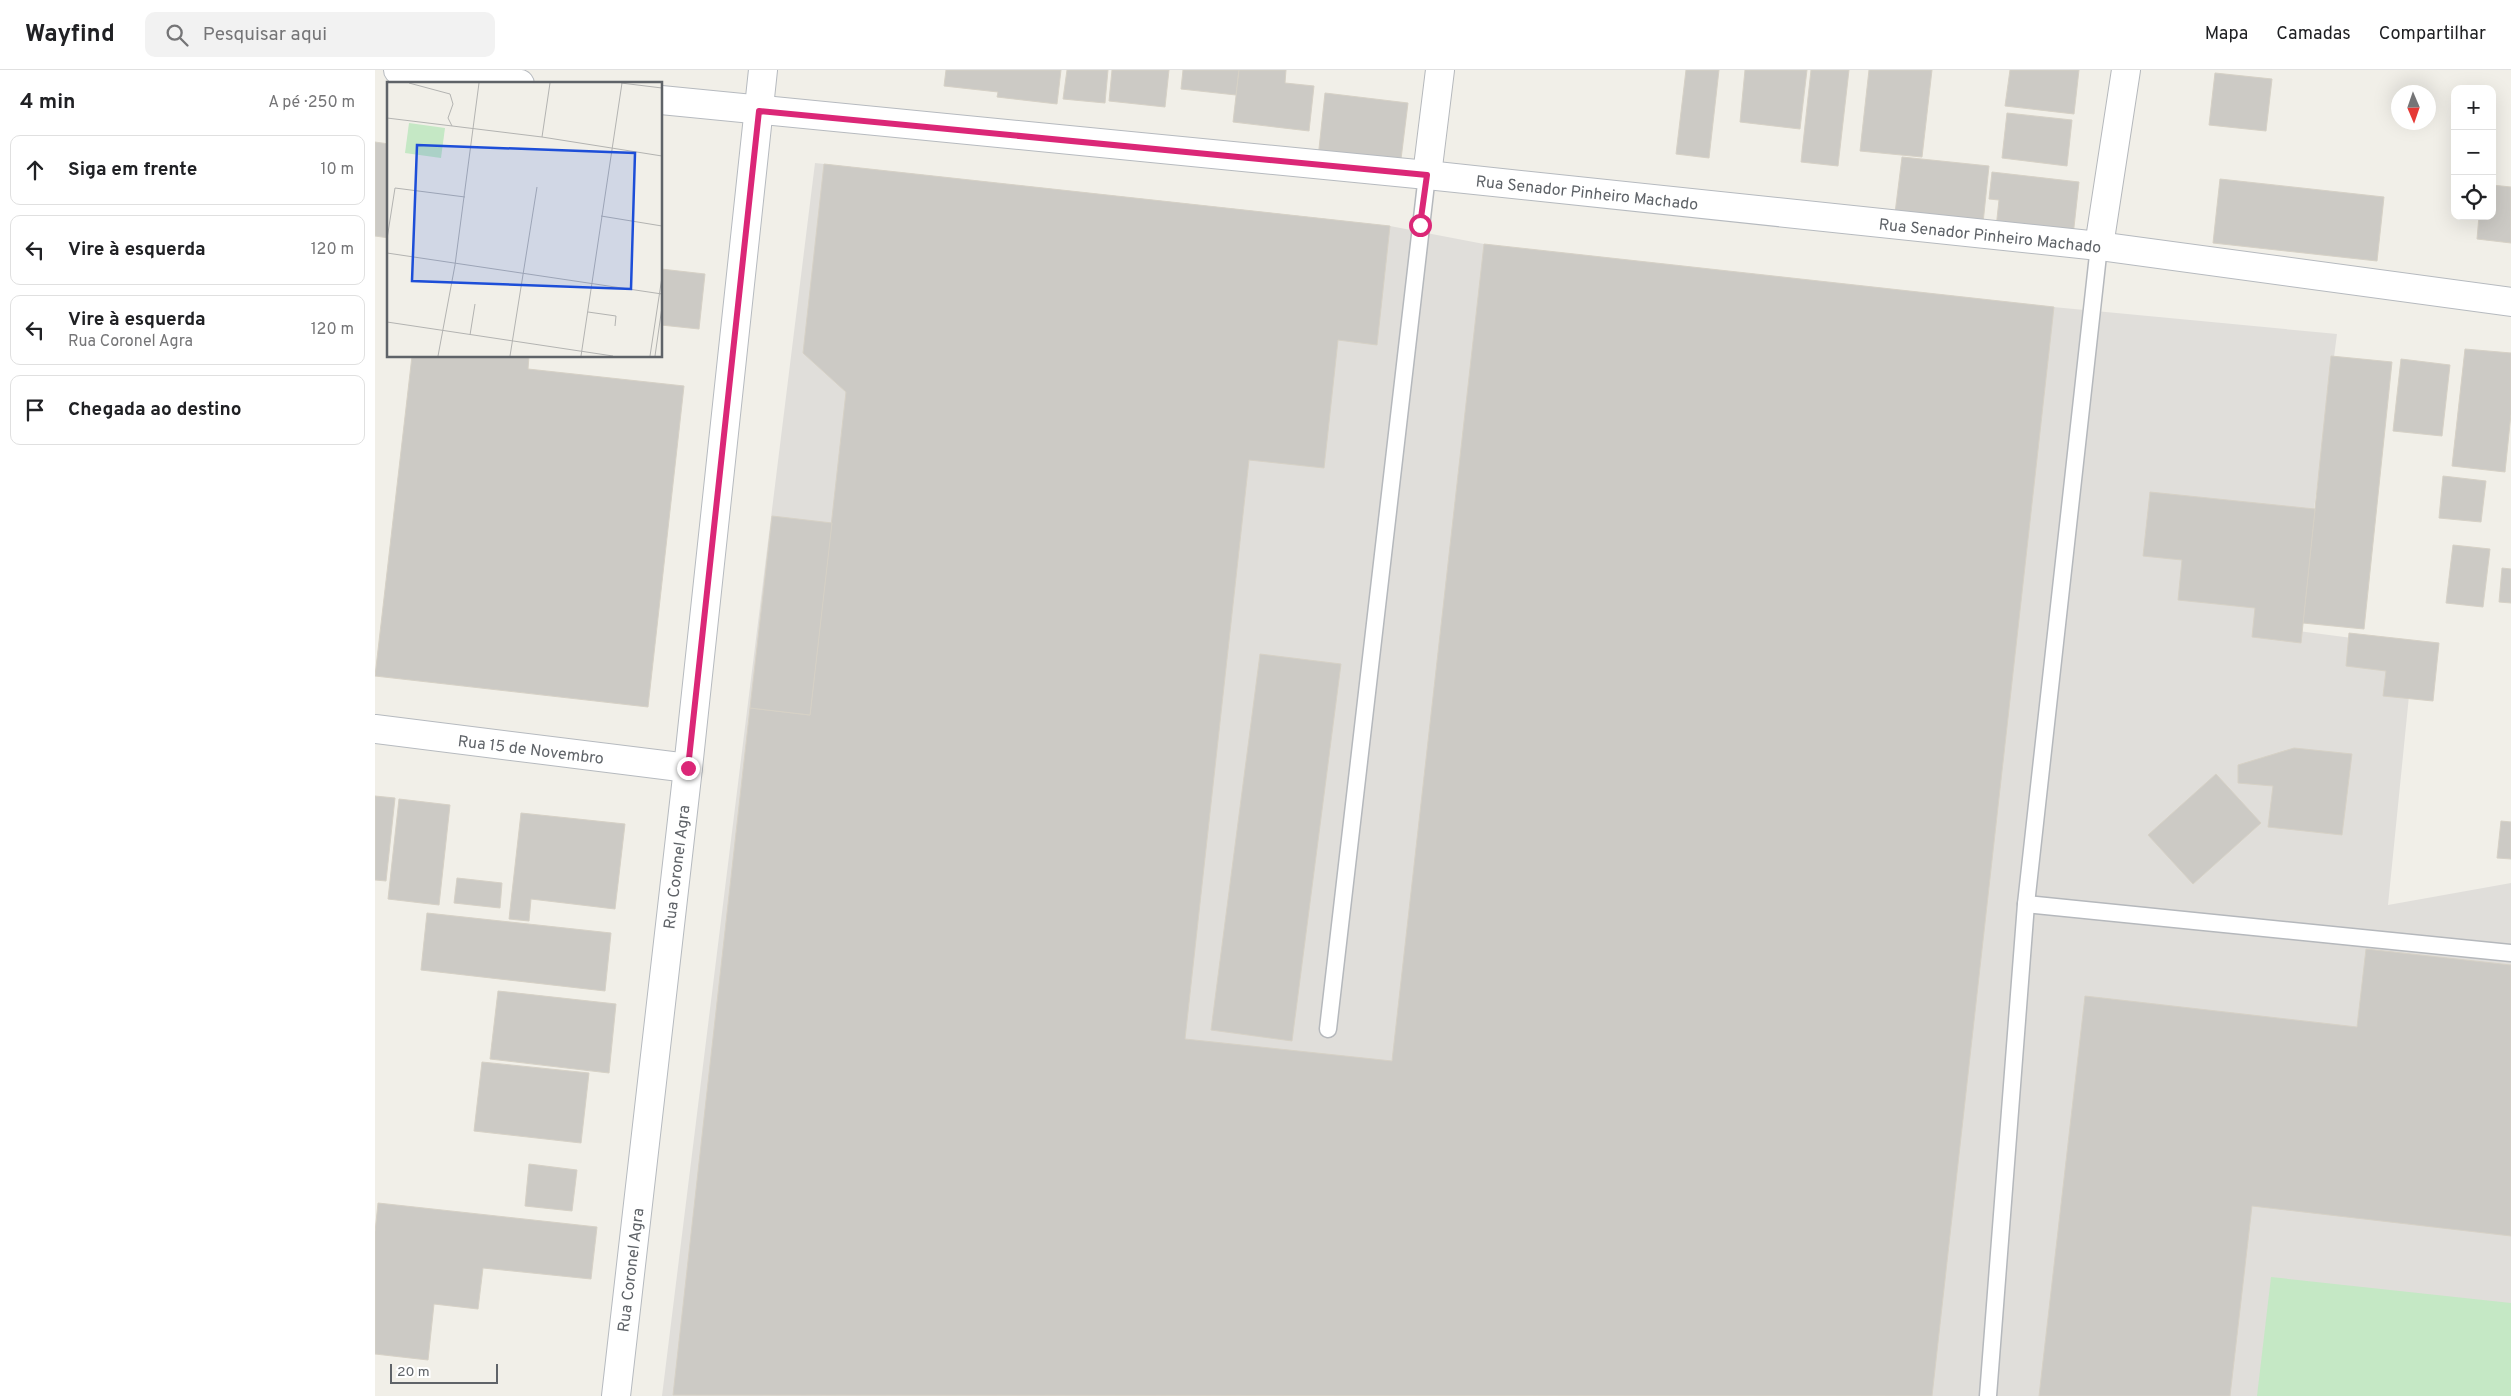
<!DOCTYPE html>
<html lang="pt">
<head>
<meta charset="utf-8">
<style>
	:root { --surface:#fff; --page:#f2f2f2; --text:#202124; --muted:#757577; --line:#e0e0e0 }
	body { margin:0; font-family:Overpass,sans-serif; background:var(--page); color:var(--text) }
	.controls { position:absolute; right:15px; top:15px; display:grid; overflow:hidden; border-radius:10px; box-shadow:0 5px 20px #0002 }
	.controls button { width:45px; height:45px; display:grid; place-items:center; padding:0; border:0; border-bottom:1px solid var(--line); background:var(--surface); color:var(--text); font:25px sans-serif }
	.compass { position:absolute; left:2016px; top:15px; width:45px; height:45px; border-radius:50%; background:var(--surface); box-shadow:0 5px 20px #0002; rotate:178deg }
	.scale { position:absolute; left:15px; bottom:12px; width:108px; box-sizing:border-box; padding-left:5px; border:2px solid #5f6368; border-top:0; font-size:14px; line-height:18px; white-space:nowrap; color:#5f6368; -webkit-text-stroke:4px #fff; paint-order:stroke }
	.stop { position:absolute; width:15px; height:15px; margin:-11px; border:4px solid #db2777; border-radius:50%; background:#fff }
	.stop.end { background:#db2777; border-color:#fff; box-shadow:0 1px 5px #0008 }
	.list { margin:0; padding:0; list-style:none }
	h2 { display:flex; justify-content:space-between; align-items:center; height:65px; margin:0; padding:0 20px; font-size:21px }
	h2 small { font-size:16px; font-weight:400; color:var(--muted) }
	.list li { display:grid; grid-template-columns:32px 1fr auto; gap:15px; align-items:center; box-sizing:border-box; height:70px; margin:0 10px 10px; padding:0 10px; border:1px solid var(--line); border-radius:10px }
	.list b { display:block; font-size:19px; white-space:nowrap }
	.list p { margin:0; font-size:16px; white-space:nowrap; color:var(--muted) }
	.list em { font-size:16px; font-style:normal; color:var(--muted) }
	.icon { flex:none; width:28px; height:28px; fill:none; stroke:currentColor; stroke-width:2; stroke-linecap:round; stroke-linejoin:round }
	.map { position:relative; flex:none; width:2136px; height:1326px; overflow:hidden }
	header { display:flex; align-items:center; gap:30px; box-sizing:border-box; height:70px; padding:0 25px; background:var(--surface); border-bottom:1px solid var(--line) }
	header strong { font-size:24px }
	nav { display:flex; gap:28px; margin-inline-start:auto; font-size:18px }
	.search { width:350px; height:45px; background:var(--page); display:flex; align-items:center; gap:12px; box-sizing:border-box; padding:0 18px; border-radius:10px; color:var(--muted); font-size:19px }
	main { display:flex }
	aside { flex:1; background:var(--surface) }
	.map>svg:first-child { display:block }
	.industrial { fill:#e0deda }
	.green { fill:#c5e8c5 }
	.building { fill:#cccac5; stroke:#d6d1c6 }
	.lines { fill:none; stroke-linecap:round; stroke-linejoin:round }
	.lane-casing { stroke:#b5b8bc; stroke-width:19 }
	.street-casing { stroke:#b5b8bc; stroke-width:30 }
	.secondary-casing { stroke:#b6babf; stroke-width:30 }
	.lane { stroke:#fff; stroke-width:16 }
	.street { stroke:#fff; stroke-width:28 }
	.secondary { stroke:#fff; stroke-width:28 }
	.route { stroke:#db2777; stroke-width:6 }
	.labels { text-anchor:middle; stroke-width:5; stroke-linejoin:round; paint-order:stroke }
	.street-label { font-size:16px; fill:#5f6368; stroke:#fff }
	.inset-road { fill:none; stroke:#b3b3b1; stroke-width:1 }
	.view { fill:#1d4ed8; fill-opacity:0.15; stroke:#1d4ed8; stroke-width:2.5 }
	.inset-edge { fill:none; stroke:#5f6368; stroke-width:2.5 }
</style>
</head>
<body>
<header>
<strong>Wayfind</strong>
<div class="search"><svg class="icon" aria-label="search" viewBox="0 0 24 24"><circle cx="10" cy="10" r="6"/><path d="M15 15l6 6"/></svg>Pesquisar aqui</div>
<nav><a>Mapa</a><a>Camadas</a><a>Compartilhar</a></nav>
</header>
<main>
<aside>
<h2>4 min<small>A pé · 250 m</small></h2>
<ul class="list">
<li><svg class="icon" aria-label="ahead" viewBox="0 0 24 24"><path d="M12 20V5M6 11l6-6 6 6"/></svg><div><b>Siga em frente</b></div><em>10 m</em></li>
<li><svg class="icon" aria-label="left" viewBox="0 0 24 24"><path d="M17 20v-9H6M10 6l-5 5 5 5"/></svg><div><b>Vire à esquerda</b></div><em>120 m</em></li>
<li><svg class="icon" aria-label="left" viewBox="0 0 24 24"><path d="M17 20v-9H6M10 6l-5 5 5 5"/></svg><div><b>Vire à esquerda</b><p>Rua Coronel Agra</p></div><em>120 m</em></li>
<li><svg class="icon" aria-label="arrive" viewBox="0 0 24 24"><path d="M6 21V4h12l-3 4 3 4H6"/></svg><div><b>Chegada ao destino</b></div></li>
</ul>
</aside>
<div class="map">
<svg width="2136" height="1326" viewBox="0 0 2136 1326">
	<rect width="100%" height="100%" fill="#f1efe8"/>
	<path class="industrial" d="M440 93 1015 156 1109 174 1678 237 1962 264 1923 561 2039 576 2013 835 2136 813V1326H287Z"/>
	<path class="green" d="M1896 1207 2136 1233V1326H1882Z"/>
	<g class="building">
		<path d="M571 0H686L682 34 622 27 623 22 569 16Z"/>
		<path d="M692 0H733L730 33 688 29Z"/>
		<path d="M737 0H794L790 37 734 31Z"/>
		<path d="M808 0H864L861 25 806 19Z"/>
		<path d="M864 0H911L910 13 939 16 934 61 858 52Z"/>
		<path d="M1311 0H1344L1334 88 1301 84Z"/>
		<path d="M1370 0H1432L1425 59 1365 52Z"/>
		<path d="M1436 0H1474L1463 96 1426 92Z"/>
		<path d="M1494 0H1557L1547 87 1485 81Z"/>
		<path d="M1635 0H1704L1699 44 1630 36Z"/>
		<path d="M1840 3 1897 9 1891 61 1834 55Z"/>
		<path d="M950 23 1033 33 1025 97 943 88Z"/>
		<path d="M1632 43 1697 50 1692 96 1627 88Z"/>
		<path d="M0 72 14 74V168L0 166Z"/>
		<path d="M1527 87 1614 96 1608 153 1520 143Z"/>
		<path d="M449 94 1015 156 1002 275 963 270 949 398 874 390 810 969 1017 991 1109 174 1679 237 1557 1326 298 1325 375 638 435 645 471 322 428 283Z"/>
		<path d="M1617 102 1704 112 1698 166 1621 158 1624 130 1614 129Z"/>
		<path d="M1845 109 2009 127 2002 191 1838 173Z"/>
		<path d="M2117 115 2136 117V173L2102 169 2104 146H2117Z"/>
		<path d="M286 199 330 204 324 259 286 255Z"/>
		<path d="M2090 279 2136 283V344L2130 402 2077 396Z"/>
		<path d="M37 286H154L153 299 309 316 273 637 0 606Z"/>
		<path d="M1956 286 2017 292 1989 559 1928 553Z"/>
		<path d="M2026 289 2075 295 2067 366 2018 361Z"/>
		<path d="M2068 406 2111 411 2106 452 2064 448Z"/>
		<path d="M1775 422 1940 439 1926 573 1877 567 1880 538 1803 530 1807 490 1768 486Z"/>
		<path d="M397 446 457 453 435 645 375 638Z"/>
		<path d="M2078 475 2115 479 2108 537 2071 533Z"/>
		<path d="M2127 498 2136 499V533L2124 532Z"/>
		<path d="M1974 563 2064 573 2058 631 2008 626 2011 601 1971 596Z"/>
		<path d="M885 584 966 594 917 971 836 960Z"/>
		<path d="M1919 678 1977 684 1967 765 1893 757 1898 716 1863 713V695Z"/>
		<path d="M1841 704 1886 753 1818 814 1773 765Z"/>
		<path d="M0 726 20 728 11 811 0 810Z"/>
		<path d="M24 729 75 735 64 835 13 829Z"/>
		<path d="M146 743 250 754 240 839 156 829 154 851 134 849Z"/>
		<path d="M2126 751 2136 752V789L2122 788Z"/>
		<path d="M82 808 127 813 125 838 79 833Z"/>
		<path d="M52 843 236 863 230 921 46 900Z"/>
		<path d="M1991 879 2136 895V1166L1877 1136 1855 1326H1664L1710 926 1982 957Z"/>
		<path d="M123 921 241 934 234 1003 115 989Z"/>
		<path d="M107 992 214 1003 206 1073 99 1061Z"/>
		<path d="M154 1094 202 1100 197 1141 150 1136Z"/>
		<path d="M3 1133 222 1157 216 1209 108 1198 103 1239 59 1234 53 1290 0 1284V1162Z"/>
	</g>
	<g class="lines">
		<g class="lane-casing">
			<g id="lane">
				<path d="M1651 834 2136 883"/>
				<path d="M953 959 1052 105"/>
				<path d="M1613 1326 1651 834 1724 176"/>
			</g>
		</g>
		<g class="street-casing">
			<g id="street">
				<path d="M1052 105 1065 0"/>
				<path d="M1724 176 1751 0"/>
			</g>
		</g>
		<g class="secondary-casing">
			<g id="secondary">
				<path d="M23 0 145 14"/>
				<path d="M286 30 1052 105 1724 176 2136 232"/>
				<path d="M0 659 313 698"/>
				<path d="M241 1326 313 698 388 0"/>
			</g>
		</g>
		<use href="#lane" class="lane"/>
		<use href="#street" class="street"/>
		<use href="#secondary" class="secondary"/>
	</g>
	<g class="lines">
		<path class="route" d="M313 698 384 41 1052 105 1045 155"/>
	</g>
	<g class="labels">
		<g class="street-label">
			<text transform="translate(1212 122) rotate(6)" y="6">Rua Senador Pinheiro Machado</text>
			<text transform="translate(1615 165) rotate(6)" y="6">Rua Senador Pinheiro Machado</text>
			<text transform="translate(156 679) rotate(7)" y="6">Rua 15 de Novembro</text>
			<text transform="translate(301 797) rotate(-83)" y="6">Rua Coronel Agra</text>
			<text transform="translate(255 1200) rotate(-83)" y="6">Rua Coronel Agra</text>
		</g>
	</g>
	<g transform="translate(12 12)">
		<rect width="275" height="275" fill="#f1efe8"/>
		<path d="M22 41 58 46 54 76 18 71Z" fill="#c5e8c5"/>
		<path class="inset-road" d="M22 1 63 12 66 22 61 36 65 44M234 1 275 6M0 36 155 55 275 74M155 55 163 1M214 134 275 144M0 157 8 106 78 115M0 171 275 212M201 230 229 234 228 244M0 240 226 274M83 253 88 222M51 274 68 183 92 1M123 274 150 105M194 274 235 1M263 274 275 195M268 274 275 225"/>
		<path class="view" d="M30 63 248 71 244 207 25 199Z"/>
		<rect width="275" height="275" class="inset-edge"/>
	</g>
</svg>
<div class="controls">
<button>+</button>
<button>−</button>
<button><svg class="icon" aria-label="locate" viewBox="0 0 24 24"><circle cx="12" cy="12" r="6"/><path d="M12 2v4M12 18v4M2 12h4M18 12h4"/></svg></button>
</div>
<svg class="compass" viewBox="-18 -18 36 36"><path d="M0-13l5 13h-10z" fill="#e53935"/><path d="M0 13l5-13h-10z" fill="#757577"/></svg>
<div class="scale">20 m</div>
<div class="stop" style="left:1045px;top:155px"></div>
<div class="stop end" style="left:313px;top:698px"></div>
</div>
</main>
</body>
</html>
